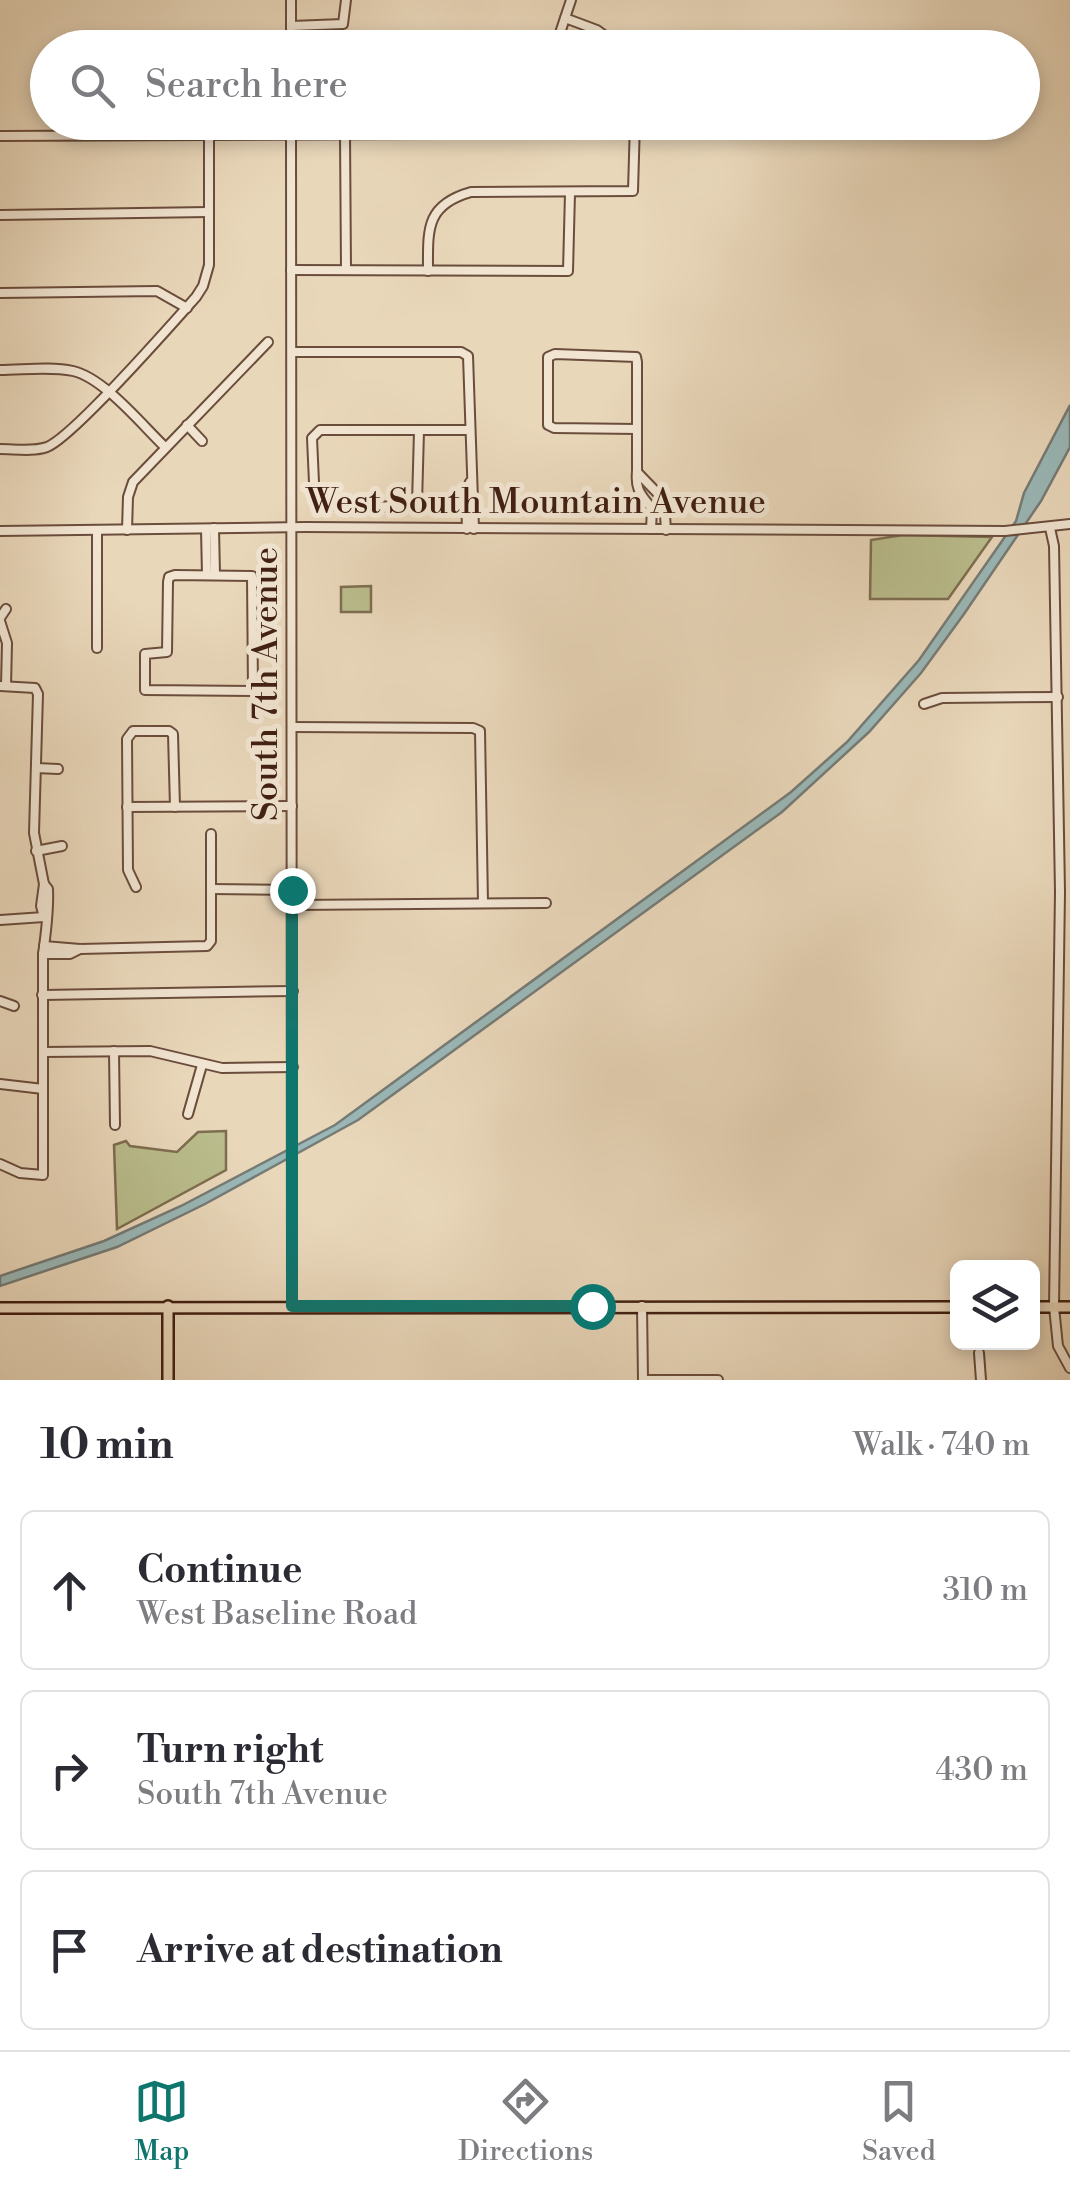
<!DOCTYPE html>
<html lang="en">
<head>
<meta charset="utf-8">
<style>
	:root { --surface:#fff; --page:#f7f7f7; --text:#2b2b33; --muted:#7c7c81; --line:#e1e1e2; --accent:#0f766e }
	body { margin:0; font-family:"Libre Bodoni",serif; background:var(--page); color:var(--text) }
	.controls { position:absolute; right:30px; bottom:30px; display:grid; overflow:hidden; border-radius:15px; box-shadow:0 5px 15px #0003 }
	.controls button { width:90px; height:90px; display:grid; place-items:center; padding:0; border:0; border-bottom:2px solid var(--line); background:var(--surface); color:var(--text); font:50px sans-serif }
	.stop { position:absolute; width:30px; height:30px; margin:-22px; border:8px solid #0f766e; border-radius:50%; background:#fff }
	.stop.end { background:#0f766e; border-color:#fff; box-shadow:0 2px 10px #0008 }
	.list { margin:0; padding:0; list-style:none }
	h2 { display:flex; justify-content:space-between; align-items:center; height:130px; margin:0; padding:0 40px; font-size:42px }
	h2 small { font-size:32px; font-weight:400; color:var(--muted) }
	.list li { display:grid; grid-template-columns:65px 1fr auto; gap:30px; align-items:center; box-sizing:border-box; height:160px; margin:0 20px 20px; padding:0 20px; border:2px solid var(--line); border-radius:15px }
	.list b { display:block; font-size:38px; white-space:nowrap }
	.list p { margin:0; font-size:32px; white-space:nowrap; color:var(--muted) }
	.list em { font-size:32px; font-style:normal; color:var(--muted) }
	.icon { flex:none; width:55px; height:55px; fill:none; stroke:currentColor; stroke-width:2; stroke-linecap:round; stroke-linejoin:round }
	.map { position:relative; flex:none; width:1070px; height:1380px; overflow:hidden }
	.search { position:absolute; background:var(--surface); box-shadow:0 5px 15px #0003; left:30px; right:30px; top:30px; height:110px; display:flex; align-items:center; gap:25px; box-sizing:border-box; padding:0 35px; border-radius:55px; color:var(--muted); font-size:38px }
	.sheet { height:670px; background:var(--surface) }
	nav { display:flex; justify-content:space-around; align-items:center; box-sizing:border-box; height:140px; border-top:2px solid var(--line); background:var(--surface); font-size:28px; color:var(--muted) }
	nav a { display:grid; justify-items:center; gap:5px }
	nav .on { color:var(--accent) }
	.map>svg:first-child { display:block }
	.green { fill:#babd8d; stroke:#7e6e50; stroke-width:2.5 }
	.water { fill:#9ab8b8; stroke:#767b76; stroke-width:2.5 }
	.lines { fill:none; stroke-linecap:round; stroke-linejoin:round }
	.minor-casing { stroke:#6b4d3c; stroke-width:12 }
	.major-casing { stroke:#411f12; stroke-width:14 }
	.minor { stroke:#f1e5d2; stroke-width:8 }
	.major { stroke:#e9d7ba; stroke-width:9 }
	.route { stroke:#0f766e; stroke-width:12 }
	.labels { text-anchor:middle; stroke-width:10; stroke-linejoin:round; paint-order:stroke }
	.street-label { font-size:35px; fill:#411f12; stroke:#f1e5d2 }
</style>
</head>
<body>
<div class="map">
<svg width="1070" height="1380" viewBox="0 0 1070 1380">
	<rect width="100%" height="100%" fill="#e9d7ba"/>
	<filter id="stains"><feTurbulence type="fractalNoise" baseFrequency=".002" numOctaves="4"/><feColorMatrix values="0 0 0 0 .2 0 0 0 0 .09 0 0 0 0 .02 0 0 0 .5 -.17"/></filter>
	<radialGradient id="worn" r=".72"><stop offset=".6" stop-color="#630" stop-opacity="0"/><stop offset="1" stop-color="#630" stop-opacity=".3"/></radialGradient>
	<g class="green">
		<path d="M903 535 992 537 948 599H870L871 540Z"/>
		<path d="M371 586V612H341V587Z"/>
		<path d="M226 1131V1170L117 1229 114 1145 126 1141 130 1146 177 1152 198 1132Z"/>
	</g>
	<path class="water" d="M1070 405V447L1041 501 964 614 921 673 869 732 782 812 358 1120 205 1204 117 1247 0 1286V1276L104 1241 181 1206 335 1125 791 792 847 742 919 660 1016 521 1024 493Z"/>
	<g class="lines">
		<g class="minor-casing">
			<g id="minor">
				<path d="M565 18 597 30 616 44"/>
				<path d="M291 26 343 24 346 0"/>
				<path d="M291 48V0"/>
				<path d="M555 48 571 0"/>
				<path d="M291 122 292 1306"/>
				<path d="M345 134 346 270"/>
				<path d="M0 136 424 134 448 131 472 122"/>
				<path d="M0 215 209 212"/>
				<path d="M291 270 568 271 570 193"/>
				<path d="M428 271C428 230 425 205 471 192L633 191 635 122"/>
				<path d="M0 293 157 291 187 308"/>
				<path d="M292 352H461L468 356 474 529"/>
				<path d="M0 370C23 370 50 366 73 371 104 378 142 425 165 447"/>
				<path d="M187 425 202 441"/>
				<path d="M637 429 554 428 548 425V357L555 354 636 357 637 362V472C635 491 642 495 652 509L651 529"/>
				<path d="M419 431 417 504 410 507 315 505 312 438 320 430H470"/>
				<path d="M0 449C15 449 33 452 47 447 73 437 172 324 196 297L203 286 209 265V134"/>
				<path d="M637 472 664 500 666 530"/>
				<path d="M214 528 215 575"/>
				<path d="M1050 528 1054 546 1060 892 1054 1307 1058 1346 1070 1368"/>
				<path d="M206 529 207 575"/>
				<path d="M467 529 466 494 470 482"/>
				<path d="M127 530 128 497 133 482 268 342"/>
				<path d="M0 531 305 527 1005 531 1070 524"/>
				<path d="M175 575 252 576 253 691 145 690V654L167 652 168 582 169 577Z"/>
				<path d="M0 618 6 609"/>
				<path d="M0 621 7 643 6 686"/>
				<path d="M97 648V530"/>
				<path d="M0 686 35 688 38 694 34 833 44 884 48 889C49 910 46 933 43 954V1175L20 1173 0 1164"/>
				<path d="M924 704 942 698 1058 697"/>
				<path d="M292 727 473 728 480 731 483 903"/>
				<path d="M36 768 58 769"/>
				<path d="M127 807 292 806"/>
				<path d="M36 851 62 846"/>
				<path d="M44 884 41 906 44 917"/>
				<path d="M136 887 128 870 127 739 133 731H169L173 734 175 807"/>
				<path d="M211 889 292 890"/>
				<path d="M292 905 546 903"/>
				<path d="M0 920 44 917"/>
				<path d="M44 946 80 949 207 946 211 941V834"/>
				<path d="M43 954H70L80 949"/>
				<path d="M42 995 293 991"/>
				<path d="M0 1001 14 1006"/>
				<path d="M114 1051 115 1125"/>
				<path d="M43 1052 150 1051 222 1068 293 1067"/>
				<path d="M0 1084 43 1089"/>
				<path d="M188 1114 202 1065"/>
				<path d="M642 1306 643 1380"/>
				<path d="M979 1353 981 1380"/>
				<path d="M643 1380H718"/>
			</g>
		</g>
		<g class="major-casing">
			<g id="major">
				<path d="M1032 1307H1070"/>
				<path d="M0 1308 958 1307"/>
				<path d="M168 1380V1306"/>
			</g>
		</g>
		<use href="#minor" class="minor"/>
		<use href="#major" class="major"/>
	</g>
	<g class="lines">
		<path class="route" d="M292 890V1306H592"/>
	</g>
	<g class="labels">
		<g class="street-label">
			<text x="536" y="513">West South Mountain Avenue</text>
			<text transform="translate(265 684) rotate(-90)" y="12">South 7th Avenue</text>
		</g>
	</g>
	<rect width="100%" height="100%" filter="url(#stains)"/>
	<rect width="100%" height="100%" fill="url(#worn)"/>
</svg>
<div class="controls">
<button><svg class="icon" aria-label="layers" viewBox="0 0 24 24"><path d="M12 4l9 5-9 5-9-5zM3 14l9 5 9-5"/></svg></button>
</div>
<div class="stop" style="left:592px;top:1306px"></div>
<div class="stop end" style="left:292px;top:890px"></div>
<div class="search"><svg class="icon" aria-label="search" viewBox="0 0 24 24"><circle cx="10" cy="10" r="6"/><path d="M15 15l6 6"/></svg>Search here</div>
</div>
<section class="sheet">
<h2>10 min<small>Walk · 740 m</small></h2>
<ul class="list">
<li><svg class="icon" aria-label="ahead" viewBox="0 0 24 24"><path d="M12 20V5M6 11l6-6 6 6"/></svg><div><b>Continue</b><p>West Baseline Road</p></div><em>310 m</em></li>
<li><svg class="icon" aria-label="right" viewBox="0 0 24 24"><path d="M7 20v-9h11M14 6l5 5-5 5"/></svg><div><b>Turn right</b><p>South 7th Avenue</p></div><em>430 m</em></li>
<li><svg class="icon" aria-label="arrive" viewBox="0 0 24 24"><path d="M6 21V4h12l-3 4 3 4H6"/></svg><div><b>Arrive at destination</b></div></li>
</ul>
</section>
<nav>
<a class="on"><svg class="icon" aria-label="map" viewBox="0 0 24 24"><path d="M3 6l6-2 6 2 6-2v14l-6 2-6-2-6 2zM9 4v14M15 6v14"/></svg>Map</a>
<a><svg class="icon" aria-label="directions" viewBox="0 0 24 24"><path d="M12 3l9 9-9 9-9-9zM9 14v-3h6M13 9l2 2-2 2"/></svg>Directions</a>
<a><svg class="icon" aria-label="saved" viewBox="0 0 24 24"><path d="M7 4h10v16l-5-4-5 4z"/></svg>Saved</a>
</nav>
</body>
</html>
